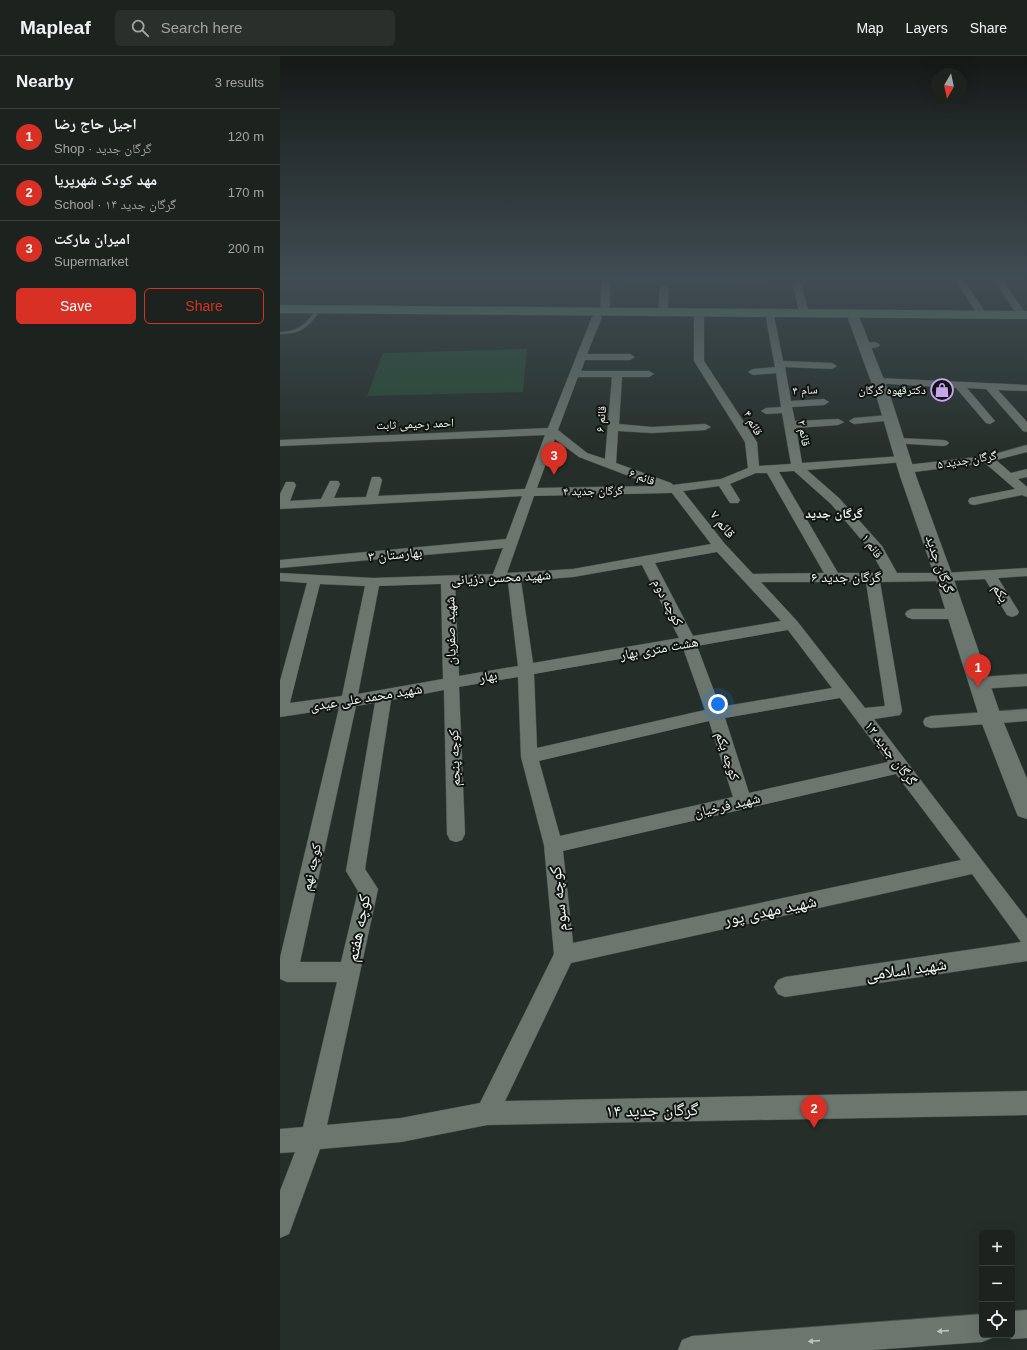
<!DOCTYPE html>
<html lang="en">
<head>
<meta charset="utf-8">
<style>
	:root { --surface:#1c221e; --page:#292f2b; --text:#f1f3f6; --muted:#a0a4a4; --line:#3a3f3c; --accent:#d93025 }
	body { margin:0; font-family:Arial,"Noto Naskh Arabic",sans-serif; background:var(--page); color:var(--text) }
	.controls { position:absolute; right:12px; bottom:12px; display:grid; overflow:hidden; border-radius:6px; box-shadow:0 4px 16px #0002 }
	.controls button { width:36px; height:36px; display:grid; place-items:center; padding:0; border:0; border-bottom:1px solid var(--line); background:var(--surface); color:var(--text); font:20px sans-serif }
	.compass { position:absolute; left:651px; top:12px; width:36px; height:36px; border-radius:50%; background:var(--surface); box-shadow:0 4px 16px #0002; rotate:189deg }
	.you { position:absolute; left:438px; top:648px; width:14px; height:14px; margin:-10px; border:3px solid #fff; border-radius:50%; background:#1a73e8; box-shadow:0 0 0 6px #1a73e833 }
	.badge { display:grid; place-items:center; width:26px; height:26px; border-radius:50%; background:var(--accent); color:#fff; font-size:13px; font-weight:700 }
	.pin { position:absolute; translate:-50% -33px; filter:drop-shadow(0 1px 2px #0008) }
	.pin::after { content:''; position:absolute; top:21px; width:14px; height:12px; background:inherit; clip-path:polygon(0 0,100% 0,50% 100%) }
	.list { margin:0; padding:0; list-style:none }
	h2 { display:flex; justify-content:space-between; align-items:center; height:52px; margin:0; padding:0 16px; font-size:17px }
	h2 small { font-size:13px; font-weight:400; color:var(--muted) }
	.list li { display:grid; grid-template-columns:26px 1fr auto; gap:12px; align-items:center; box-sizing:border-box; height:56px; padding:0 16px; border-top:1px solid var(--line) }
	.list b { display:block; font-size:15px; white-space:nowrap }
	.list p { margin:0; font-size:13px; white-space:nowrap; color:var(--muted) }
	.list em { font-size:13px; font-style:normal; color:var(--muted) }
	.actions { display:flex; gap:8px; padding:12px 16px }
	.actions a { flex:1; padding:9px 0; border:1px solid var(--accent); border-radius:6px; text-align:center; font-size:14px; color:var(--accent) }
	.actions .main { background:var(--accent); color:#fff }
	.icon { flex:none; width:22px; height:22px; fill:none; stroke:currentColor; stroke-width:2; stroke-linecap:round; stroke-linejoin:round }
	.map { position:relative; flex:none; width:747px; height:1294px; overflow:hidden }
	header { display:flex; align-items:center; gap:24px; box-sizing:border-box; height:56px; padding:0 20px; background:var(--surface); border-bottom:1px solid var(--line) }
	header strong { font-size:19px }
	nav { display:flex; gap:22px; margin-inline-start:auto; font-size:14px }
	.search { width:280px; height:36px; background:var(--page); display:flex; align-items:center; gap:10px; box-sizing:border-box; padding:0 14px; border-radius:6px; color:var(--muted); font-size:15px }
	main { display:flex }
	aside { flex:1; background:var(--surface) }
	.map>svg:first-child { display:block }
	.green { fill:#264b34 }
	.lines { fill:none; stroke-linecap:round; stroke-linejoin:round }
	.service-casing { stroke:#444c46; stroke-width:1 }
	.minor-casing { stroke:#444c46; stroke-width:1 }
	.secondary-casing { stroke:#444c46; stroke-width:1 }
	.primary-casing { stroke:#444c46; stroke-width:1 }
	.service { fill:#6c766f; fill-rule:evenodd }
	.minor { fill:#6c766f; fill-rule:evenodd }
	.secondary { fill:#6c766f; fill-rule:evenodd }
	.primary { fill:#679276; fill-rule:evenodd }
	.oneway { fill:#bbc3be }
	.labels { text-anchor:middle; stroke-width:4; stroke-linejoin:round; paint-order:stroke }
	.far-street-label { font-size:12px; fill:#f0f6f2; stroke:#111512 }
	.far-poi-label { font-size:12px; fill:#f0f6f2; stroke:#111512; text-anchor:end }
	.far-neighbourhood-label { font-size:13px; font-weight:bold; fill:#f0f6f2; stroke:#111512 }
	.street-label { font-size:14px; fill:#f0f6f2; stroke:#111512 }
	.near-street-label { font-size:17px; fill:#f0f6f2; stroke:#111512 }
</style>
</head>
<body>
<header>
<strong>Mapleaf</strong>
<div class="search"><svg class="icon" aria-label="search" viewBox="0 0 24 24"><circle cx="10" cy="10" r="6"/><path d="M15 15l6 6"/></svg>Search here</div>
<nav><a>Map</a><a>Layers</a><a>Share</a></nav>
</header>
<main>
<aside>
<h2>Nearby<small>3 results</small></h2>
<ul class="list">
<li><span class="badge">1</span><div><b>اجیل حاج رضا</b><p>Shop · گرگان جدید</p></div><em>120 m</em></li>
<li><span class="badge">2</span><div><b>مهد کودک شهرپریا</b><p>School · گرگان جدید ۱۴</p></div><em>170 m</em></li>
<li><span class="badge">3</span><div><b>امیران مارکت</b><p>Supermarket</p></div><em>200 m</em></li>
</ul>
<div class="actions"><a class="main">Save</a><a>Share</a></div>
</aside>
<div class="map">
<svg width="747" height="1294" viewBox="0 0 747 1294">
	<rect width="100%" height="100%" fill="#252e28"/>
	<g class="green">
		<path d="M335 221H523L480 227 335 229Z"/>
		<path d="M247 293 243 336 87 340 103 297Z"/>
	</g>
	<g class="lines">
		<g class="service-casing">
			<path id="service" d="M34 257 38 258C26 273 19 278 0 278V276C18 275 23 270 34 257Z"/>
		</g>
		<g class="minor-casing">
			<g id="minor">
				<path d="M322 221H330V255L325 258 320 255Z"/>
				<path d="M674 221H682L707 259 705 261H699Z"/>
				<path d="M712 221H720L747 259 745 261H739Z"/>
				<path d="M517 225 521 228 529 257 527 259H521L519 257 513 228Z"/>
				<path d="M384 228 388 231V256L383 259 378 256 380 231Z"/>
				<path d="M317 258 322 261 307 298H350L355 301 350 304H305L301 315H369L374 318 369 321H342L339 368 372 371 425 368 431 371 425 374 372 377 338 375 336 407 391 427 393 429 441 423 468 412 465 386 414 305V261L419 258 424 261V305L477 386 479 410 511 408 502 357 486 358 481 355 486 352 501 351 496 317 473 319 468 316 473 313 495 311 486 262 491 259 494 260 503 305 552 307 557 310 552 313 505 311 511 345 544 343 549 346 544 349 512 351 515 365 558 363 564 366 558 369 516 372 522 407 623 400 627 401 629 403 627 405 623 406 527 414 559 442 602 490 617 517H664L747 512V520L718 522 739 556 737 559 732 561 727 559 705 523 664 525 600 526 622 655 620 659 594 663 747 863V905L505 941 498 938 494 931 498 924 505 921 741 886 692 818 291 907 225 1045 747 1035V1059L207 1069 121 1086 40 1093 9 1178 0 1182V1135L15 1096 0 1097V1073L23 1071 57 926H7L0 923V902L59 652 0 661V625L27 527 0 525V517L93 522 213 518 223 492 0 512V504L226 483 242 440 0 453V438L6 426H14L16 429 10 445 41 443 50 425H58L60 428 54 442 86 441 92 421H100L102 424 98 440 245 433 265 379 0 390V384L268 372 312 261ZM298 321H332L325 403 307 397 278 374ZM275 383 299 401 375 430 257 432ZM514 415 551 448 568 468 591 495 603 517H558L499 416ZM476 417H487L544 517 473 518 445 488 403 435 439 430 450 447H458L460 444 450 428ZM392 437 431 488 293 513 227 517 254 440ZM437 496 501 565 413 580 375 507ZM362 509 399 582 253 607 241 525 293 521ZM218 526H228L238 610 179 620 175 528ZM481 526H586L605 650 585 652 517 565ZM40 528 85 530 62 640 10 647ZM161 528 163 623 78 638 99 530ZM508 574 552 632 440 651 417 590ZM403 592 425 654 257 692 254 618ZM238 621 241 701 264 789 274 898 200 1047 121 1062 47 1069 98 833 85 813 111 644 164 634 167 778 170 784 176 786 182 784 185 778 179 631ZM560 642 608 706 469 737 445 662ZM95 647 66 815 78 835 61 906H20L76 650ZM429 665 453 741 280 780 259 705ZM616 718 681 804 293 887 283 795Z"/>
				<path d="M595 286 600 289 598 291 584 293 579 290 584 287Z"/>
				<path d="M598 322 747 329V335L718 334 747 366V376L743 375 706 333 687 332 715 365 710 368 706 367 676 332 594 327 593 325 594 323Z"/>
				<path d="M610 359 614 360 615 362 614 364 574 368 569 365 574 362Z"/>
				<path d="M617 382 663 384 667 385 669 387 667 389 663 390 613 387 611 385 613 383Z"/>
				<path d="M747 389V396L716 404 731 417 747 413V421L738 423 747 431V441L742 439 694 449 690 448 688 445 690 442 735 433 705 407 626 417 622 416 620 413 622 410 626 409 707 400Z"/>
				<path d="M632 553H677L682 555 684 558 682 561 677 563H632L627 561 625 558 627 555Z"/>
				<path d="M747 618V630L700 633 694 631 692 627 694 623 700 621Z"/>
				<path d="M747 653V665L651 672 645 670 643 666 645 662 651 660Z"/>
				<path d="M747 1254V1282L732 1283 723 1279H732V1255Z"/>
				<path d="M702 1258V1279H713L712 1282 702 1286 592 1294H398L402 1284 412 1280Z"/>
			</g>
		</g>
		<g class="secondary-casing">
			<path id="secondary" d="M574 259 578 260 580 263 610 339 636 420 673 521 721 660 747 723V763L738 760 735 753 699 660 655 521 620 420 596 339 568 263 570 260Z"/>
		</g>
		<g class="primary-casing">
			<path id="primary" d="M0 249 747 255V263L0 257Z"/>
		</g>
		<use href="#service" class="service"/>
		<use href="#minor" class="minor"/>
		<use href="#secondary" class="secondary"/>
		<use href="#primary" class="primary"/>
	</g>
	<defs><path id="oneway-solid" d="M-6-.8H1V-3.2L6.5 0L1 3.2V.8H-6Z"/></defs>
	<g class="oneway">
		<use href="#oneway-solid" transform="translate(663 1275) rotate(176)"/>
		<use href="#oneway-solid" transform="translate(534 1285) rotate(176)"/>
	</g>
	<linearGradient id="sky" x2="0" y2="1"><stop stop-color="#141916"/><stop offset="0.55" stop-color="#404c53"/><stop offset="1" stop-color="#404c53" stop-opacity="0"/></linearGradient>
	<rect width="747" height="402" fill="url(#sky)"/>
	<defs>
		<g id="shop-ring" transform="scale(1.15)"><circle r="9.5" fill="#111512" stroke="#c7a6f0" stroke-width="1.5"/><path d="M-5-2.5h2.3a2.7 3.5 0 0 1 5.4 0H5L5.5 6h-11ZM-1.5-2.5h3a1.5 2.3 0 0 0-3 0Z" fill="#c7a6f0"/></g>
	</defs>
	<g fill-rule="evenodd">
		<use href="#shop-ring" x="662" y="334"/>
	</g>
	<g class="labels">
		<g class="far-street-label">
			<text transform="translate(525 334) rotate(-3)" y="4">۴ سام</text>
			<text transform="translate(321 363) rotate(-85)" y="4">قائم ۶</text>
			<text transform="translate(473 367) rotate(60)" y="4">قائم ۴</text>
			<text transform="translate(135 368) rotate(-2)" y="4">احمد رحیمی ثابت</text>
			<text transform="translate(524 377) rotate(80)" y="4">۲ قائم</text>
			<text transform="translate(687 404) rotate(-9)" y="4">گرگان جدید ۵</text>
			<text transform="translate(362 421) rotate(20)" y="4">۶ قائم</text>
			<text transform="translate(313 435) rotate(-1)" y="4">گرگان جدید ۴</text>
			<text transform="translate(592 490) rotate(54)" y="4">۱ قائم</text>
		</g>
		<g class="far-poi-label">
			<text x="646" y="338">دکترقهوه گرگان</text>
		</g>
		<g class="far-neighbourhood-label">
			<text x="554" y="462">گرگان جدید</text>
		</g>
		<g class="street-label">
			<text transform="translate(443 468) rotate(52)" y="5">۷ قائم</text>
			<text transform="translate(115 498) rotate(-5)" y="5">بهارستان ۳</text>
			<text transform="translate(660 508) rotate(71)" y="5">گرگان جدید</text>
			<text transform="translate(221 521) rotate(-3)" y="5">شهید محسن دزیانی</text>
			<text x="566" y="526">گرگان جدید ۶</text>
			<text transform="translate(721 537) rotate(59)" y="5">یکم</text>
			<text transform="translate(388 546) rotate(63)" y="5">کوچه دوم</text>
			<text transform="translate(170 575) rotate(-91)" y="5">شهید صفریان</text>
			<text transform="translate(379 592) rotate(-10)" y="5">هشت متری بهار</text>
			<text transform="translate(208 620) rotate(-10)" y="5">بهار</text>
			<text transform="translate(86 641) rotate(-9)" y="5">شهید محمد علی عیدی</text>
			<text transform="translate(611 697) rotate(53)" y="5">گرگان جدید ۱۲</text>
			<text transform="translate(448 700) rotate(72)" y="5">کوچه یکم</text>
			<text transform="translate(174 702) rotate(-92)" y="5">کوچه پنجم</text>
			<text transform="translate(447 749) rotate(-13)" y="5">شهید فرخیان</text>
			<text transform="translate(31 811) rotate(-77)" y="5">کوچه نهم</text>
		</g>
		<g class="near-street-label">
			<text transform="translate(278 843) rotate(-96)" y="6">کوچه سوم</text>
			<text transform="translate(490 854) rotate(-12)" y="6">شهید مهدی پور</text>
			<text transform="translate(78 872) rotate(-79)" y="6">کوچه هفتم</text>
			<text transform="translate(626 913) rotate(-8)" y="6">شهید اسلامی</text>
			<text transform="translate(372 1054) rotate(-1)" y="6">گرگان جدید ۱۴</text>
		</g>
	</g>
</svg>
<div class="controls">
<button>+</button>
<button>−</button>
<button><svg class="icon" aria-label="locate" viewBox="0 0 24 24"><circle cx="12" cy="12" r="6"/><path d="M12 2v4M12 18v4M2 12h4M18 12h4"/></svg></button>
</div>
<svg class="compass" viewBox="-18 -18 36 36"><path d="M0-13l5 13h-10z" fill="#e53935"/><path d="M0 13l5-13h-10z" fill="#a0a4a4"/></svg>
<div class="you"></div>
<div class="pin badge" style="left:698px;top:631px">1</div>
<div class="pin badge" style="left:534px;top:1072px">2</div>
<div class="pin badge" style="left:274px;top:419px">3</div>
</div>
</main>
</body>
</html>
